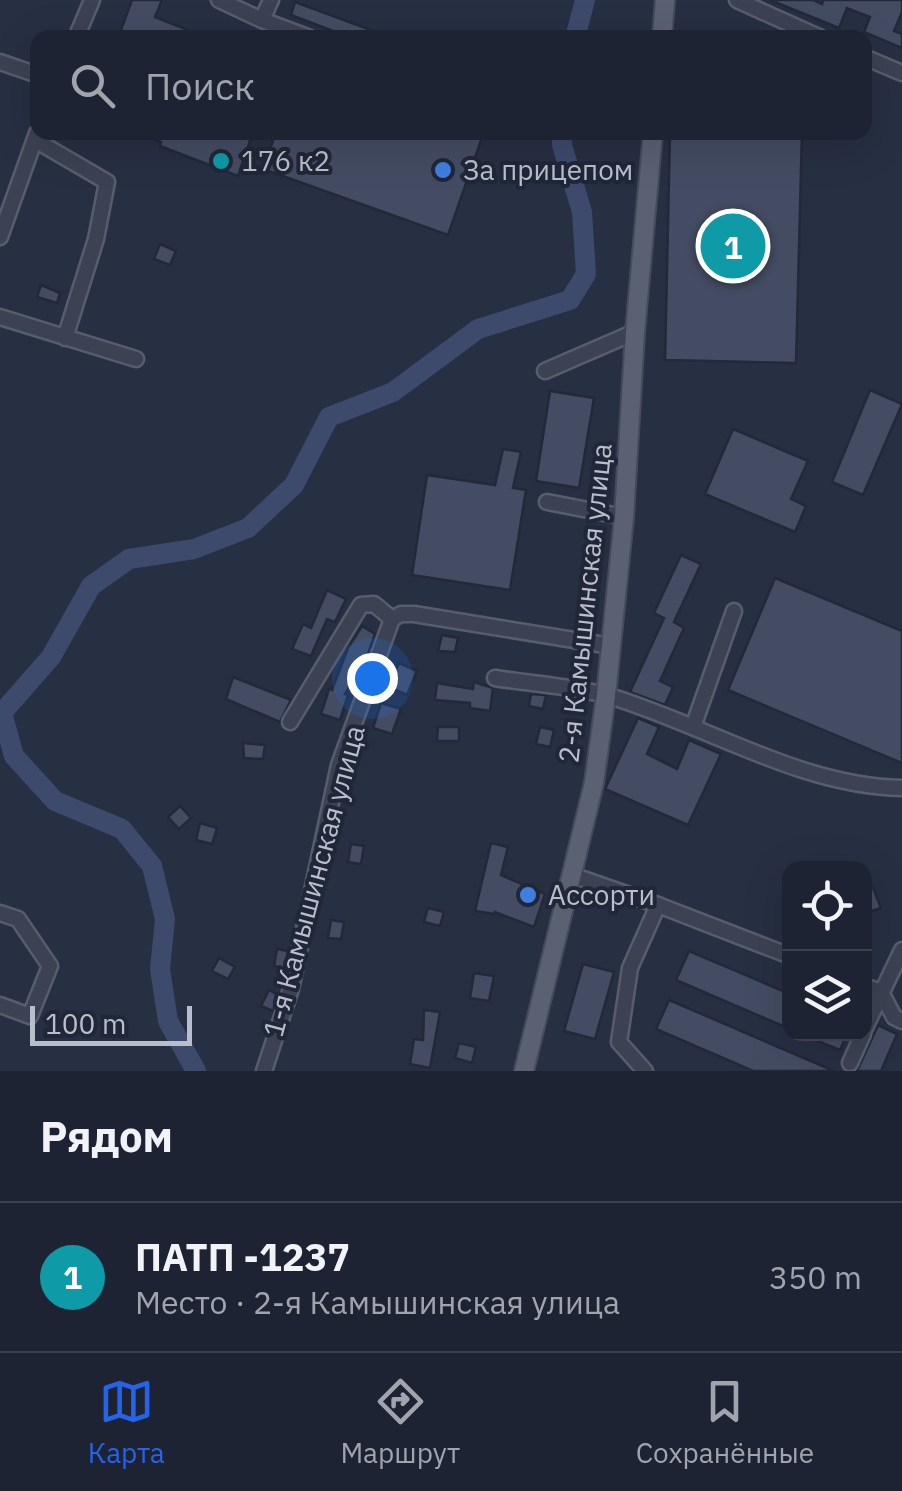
<!DOCTYPE html>
<html lang="ru">
<head>
<meta charset="utf-8">
<style>
	:root { --surface:#1d2332; --page:#252b3a; --text:#f1f3f6; --muted:#a0a4ac; --line:#3b404d; --accent:#2563eb }
	body { margin:0; font-family:"IBM Plex Sans",sans-serif; background:var(--page); color:var(--text) }
	.controls { position:absolute; right:30px; bottom:30px; display:grid; overflow:hidden; border-radius:20px; box-shadow:0 10px 40px #0002 }
	.controls button { width:90px; height:90px; display:grid; place-items:center; padding:0; border:0; border-bottom:2px solid var(--line); background:var(--surface); color:var(--text); font:50px sans-serif }
	.scale { position:absolute; left:30px; bottom:25px; width:162px; box-sizing:border-box; padding-left:10px; border:5px solid #b9becc; border-top:0; font-size:28px; line-height:35px; white-space:nowrap; color:#b9becc; -webkit-text-stroke:8px #202738; paint-order:stroke }
	.you { position:absolute; left:372px; top:678px; width:35px; height:35px; margin:-25px; border:8px solid #fff; border-radius:50%; background:#1a73e8; box-shadow:0 0 0 15px #1a73e833 }
	.badge { display:grid; place-items:center; width:65px; height:65px; border-radius:50%; background:var(--accent); color:#fff; font-size:32px; font-weight:700 }
	.pin { position:absolute; translate:-50% -50%; border:5px solid #fff; box-shadow:0 2px 10px #0006 }
	.list { margin:0; padding:0; list-style:none }
	h2 { display:flex; justify-content:space-between; align-items:center; height:130px; margin:0; padding:0 40px; font-size:42px }
	h2 small { font-size:32px; font-weight:400; color:var(--muted) }
	.list li { display:grid; grid-template-columns:65px 1fr auto; gap:30px; align-items:center; box-sizing:border-box; height:150px; padding:0 40px; border-top:2px solid var(--line) }
	.list b { display:block; font-size:38px; white-space:nowrap }
	.list p { margin:0; font-size:32px; white-space:nowrap; color:var(--muted) }
	.list em { font-size:32px; font-style:normal; color:var(--muted) }
	.icon { flex:none; width:55px; height:55px; fill:none; stroke:currentColor; stroke-width:2; stroke-linecap:round; stroke-linejoin:round }
	.map { position:relative; flex:none; width:902px; height:1071px; overflow:hidden }
	.search { position:absolute; background:var(--surface); box-shadow:0 10px 40px #0002; left:30px; right:30px; top:30px; height:110px; display:flex; align-items:center; gap:25px; box-sizing:border-box; padding:0 35px; border-radius:20px; color:var(--muted); font-size:38px }
	.sheet { height:280px; background:var(--surface) }
	nav { display:flex; justify-content:space-around; align-items:center; box-sizing:border-box; height:140px; border-top:2px solid var(--line); background:var(--surface); font-size:28px; color:var(--muted) }
	nav a { display:grid; justify-items:center; gap:5px }
	nav .on { color:var(--accent) }
	.map>svg:first-child { display:block }
	.lines { fill:none; stroke-linecap:round; stroke-linejoin:round }
	.river { stroke:#3e4a6c; stroke-width:20 }
	.building { fill:#444c63; stroke:#22293a; stroke-width:2.5 }
	.minor-casing { stroke:#575d6d; stroke-width:19 }
	.major-casing { stroke:#454b5c; stroke-width:22 }
	.minor { stroke:#3c4253; stroke-width:14 }
	.major { stroke:#5a6173; stroke-width:18 }
	.culture-dot { fill:#0f9aa8; stroke:#202738; stroke-width:4 }
	.shop-dot { fill:#3f7fe0; stroke:#202738; stroke-width:4 }
	.labels { text-anchor:middle; stroke-width:8; stroke-linejoin:round; paint-order:stroke }
	.poi-label { font-size:28px; fill:#b9becc; stroke:#202738; text-anchor:start }
	.street-label { font-size:28px; fill:#b9becc; stroke:#202738 }
</style>
</head>
<body>
<div class="map">
<svg width="902" height="1071" viewBox="0 0 902 1071">
	<rect width="100%" height="100%" fill="#272f43"/>
	<g class="lines">
		<g class="river">
			<path d="M575 38 585 0"/>
			<path d="M196 1071 168 1021 160 969 165 919 152 866 122 829 55 801 14 756 2 713 51 657 91 586 129 559 194 549 248 528 294 485 329 417 393 392 478 329 570 300 586 274 582 212 562 145V132"/>
		</g>
	</g>
	<g class="building">
		<path d="M132 0H162L155 17 208 38H118Z"/>
		<path d="M770 0H813L822 4 823 0H902V12L894 31 902 34V48L864 32 870 17 847 8 839 28Z"/>
		<path d="M295 2 390 37 389 38H351L291 15Z"/>
		<path d="M253 132 238 176 160 146 161 142 138 133Z"/>
		<path d="M276 132H484L448 235 263 169Z"/>
		<path d="M670 132H802L796 363 665 360Z"/>
		<path d="M160 244 176 251 170 265 154 259Z"/>
		<path d="M41 285 60 293 57 303 37 297Z"/>
		<path d="M870 390 902 404 863 495 832 482Z"/>
		<path d="M550 391 594 398 579 488 536 481Z"/>
		<path d="M733 429 808 461 791 499 806 506 795 532 705 494Z"/>
		<path d="M503 449 521 452 513 488 526 490 510 590 412 575 427 475 495 485Z"/>
		<path d="M681 555 701 564 674 622 684 628 660 681 673 687 665 705 630 692 664 618 654 613Z"/>
		<path d="M775 578 902 631V763L728 690Z"/>
		<path d="M327 590 346 599 335 622 327 619 311 656 292 649 303 624 311 628Z"/>
		<path d="M362 626 375 634 368 654 345 694 348 695 340 720 321 714 329 689 332 690 348 648Z"/>
		<path d="M442 635 458 638 455 652 438 651Z"/>
		<path d="M399 663 417 671 407 695 388 687Z"/>
		<path d="M233 677 291 700 280 722 226 699Z"/>
		<path d="M474 682 493 688 490 711 470 708V703L435 700 437 683 473 689Z"/>
		<path d="M531 694 546 695 543 709 529 706Z"/>
		<path d="M381 703 401 709 392 734 373 728Z"/>
		<path d="M638 718 659 727 647 754 677 769 689 740 721 754 688 825 605 789Z"/>
		<path d="M438 727H459V741H437Z"/>
		<path d="M540 727 554 730 550 747 536 744Z"/>
		<path d="M243 743 265 745 263 759 244 758Z"/>
		<path d="M180 806 191 818 179 829 168 817Z"/>
		<path d="M200 823 217 828 212 844 196 840Z"/>
		<path d="M491 843 508 847 501 875 545 894 534 927 495 912V914L475 911Z"/>
		<path d="M351 844 364 846 361 864 348 862Z"/>
		<path d="M864 865 881 908 869 912 864 908Z"/>
		<path d="M428 908 444 912 440 926 424 922Z"/>
		<path d="M331 920 344 922 341 939 328 938Z"/>
		<path d="M277 949 288 951 285 968 274 966Z"/>
		<path d="M689 951 790 994V1029L676 980Z"/>
		<path d="M219 958 235 967 228 979 212 971Z"/>
		<path d="M583 964 614 972 595 1039 564 1031Z"/>
		<path d="M474 973 494 976 489 1001 470 998Z"/>
		<path d="M269 990 278 995 273 1011 261 1006Z"/>
		<path d="M669 1000 834 1071H753L656 1029Z"/>
		<path d="M424 1010 440 1012 430 1068 410 1064 414 1039 423 1040Z"/>
		<path d="M878 1025 897 1034 881 1071H857Z"/>
		<path d="M800 1034H847L840 1050Z"/>
		<path d="M459 1043 476 1047 472 1063 455 1058Z"/>
	</g>
	<g class="lines">
		<g class="minor-casing">
			<g id="minor">
				<path d="M219 0 262 20"/>
				<path d="M271 0 262 20 310 38"/>
				<path d="M737 0 821 38"/>
				<path d="M76 38 92 0"/>
				<path d="M864 57 902 73"/>
				<path d="M0 62 38 75"/>
				<path d="M35 140 107 182 96 239 65 338"/>
				<path d="M0 237 37 133"/>
				<path d="M0 317 136 359"/>
				<path d="M545 371 635 332"/>
				<path d="M547 502 624 517"/>
				<path d="M495 678C532 684 573 686 609 696 706 725 799 786 902 788"/>
				<path d="M290 722 361 605 374 604 392 619"/>
				<path d="M693 727 734 611"/>
				<path d="M572 875 658 905 790 956"/>
				<path d="M0 913 18 919 50 966 30 1016 0 1005"/>
				<path d="M864 986 881 992 894 1017 902 1021"/>
				<path d="M864 1030 902 950"/>
				<path d="M850 1063 863 1034"/>
				<path d="M264 1071 291 989 339 765 392 619 401 614H414L611 646"/>
				<path d="M645 1071 619 1042 630 968 658 905"/>
			</g>
		</g>
		<g class="major-casing">
			<g id="major">
				<path d="M662 38 665 0"/>
				<path d="M524 1071 594 783 606 695 624 517 635 332 653 132"/>
			</g>
		</g>
		<use href="#minor" class="minor"/>
		<use href="#major" class="major"/>
	</g>
	<circle class="culture-dot" cx="221" cy="161" r="10"/>
	<g class="shop-dot">
		<circle cx="443" cy="170" r="10"/>
		<circle cx="528" cy="895" r="10"/>
	</g>
	<g class="labels">
		<g class="poi-label">
			<text x="241" y="171">176 к2</text>
			<text x="463" y="180">За прицепом</text>
			<text x="548" y="905">Ассорти</text>
		</g>
		<g class="street-label">
			<text transform="translate(585 603) rotate(-84)" y="10">2-я Камышинская улица</text>
			<text transform="translate(314 881) rotate(-75)" y="10">1-я Камышинская улица</text>
		</g>
	</g>
</svg>
<div class="controls">
<button><svg class="icon" aria-label="locate" viewBox="0 0 24 24"><circle cx="12" cy="12" r="6"/><path d="M12 2v4M12 18v4M2 12h4M18 12h4"/></svg></button>
<button><svg class="icon" aria-label="layers" viewBox="0 0 24 24"><path d="M12 4l9 5-9 5-9-5zM3 14l9 5 9-5"/></svg></button>
</div>
<div class="scale">100 m</div>
<div class="you"></div>
<div class="pin badge" style="left:733px;top:246px;background:#0f9aa8">1</div>
<div class="search"><svg class="icon" aria-label="search" viewBox="0 0 24 24"><circle cx="10" cy="10" r="6"/><path d="M15 15l6 6"/></svg>Поиск</div>
</div>
<section class="sheet">
<h2>Рядом<small></small></h2>
<ul class="list">
<li><span class="badge" style="background:#0f9aa8">1</span><div><b>ПАТП -1237</b><p>Место · 2-я Камышинская улица</p></div><em>350 m</em></li>
</ul>
</section>
<nav>
<a class="on"><svg class="icon" aria-label="map" viewBox="0 0 24 24"><path d="M3 6l6-2 6 2 6-2v14l-6 2-6-2-6 2zM9 4v14M15 6v14"/></svg>Карта</a>
<a><svg class="icon" aria-label="directions" viewBox="0 0 24 24"><path d="M12 3l9 9-9 9-9-9zM9 14v-3h6M13 9l2 2-2 2"/></svg>Маршрут</a>
<a><svg class="icon" aria-label="saved" viewBox="0 0 24 24"><path d="M7 4h10v16l-5-4-5 4z"/></svg>Сохранённые</a>
</nav>
</body>
</html>
